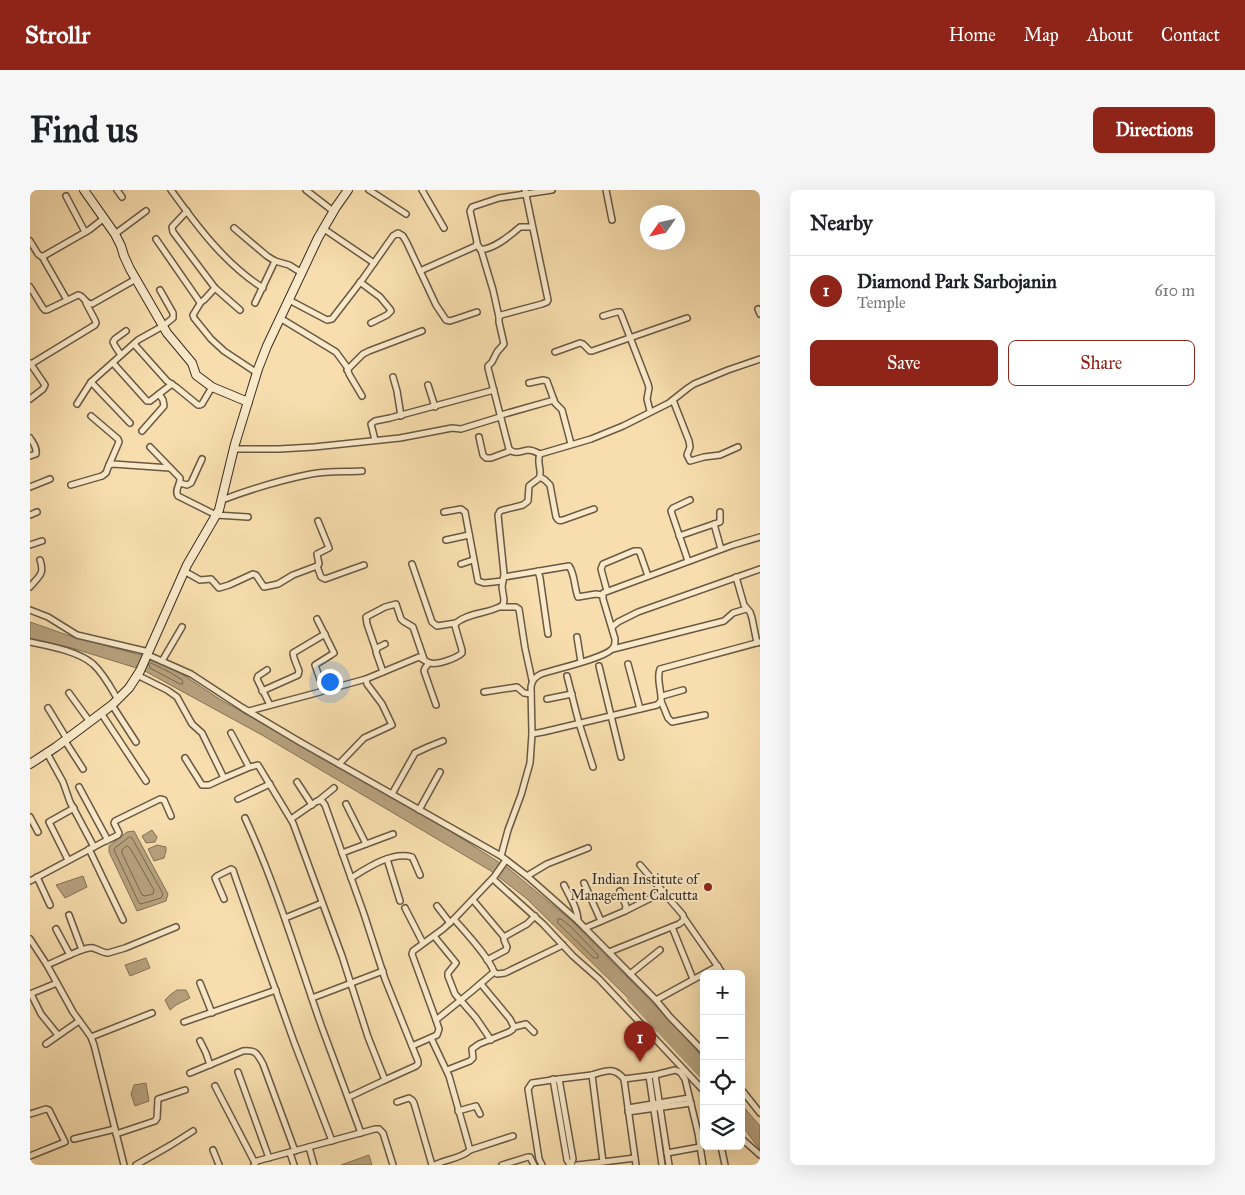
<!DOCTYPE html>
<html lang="en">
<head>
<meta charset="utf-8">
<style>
	:root { --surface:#fff; --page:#f6f6f6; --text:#202124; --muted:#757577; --line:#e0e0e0; --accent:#8f2418 }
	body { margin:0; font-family:"IM FELL Great Primer",serif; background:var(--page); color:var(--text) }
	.controls { position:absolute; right:15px; bottom:15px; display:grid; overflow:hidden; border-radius:8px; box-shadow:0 5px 20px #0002 }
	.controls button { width:45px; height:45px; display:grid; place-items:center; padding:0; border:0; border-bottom:1px solid var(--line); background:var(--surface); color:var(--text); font:25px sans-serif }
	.compass { position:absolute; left:610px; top:15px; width:45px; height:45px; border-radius:50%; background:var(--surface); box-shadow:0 5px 20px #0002; rotate:236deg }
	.you { position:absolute; left:299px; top:491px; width:18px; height:18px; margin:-12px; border:4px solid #fff; border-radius:50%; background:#1a73e8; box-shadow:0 0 0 8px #1a73e833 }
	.badge { display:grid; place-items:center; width:32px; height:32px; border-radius:50%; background:var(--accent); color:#fff; font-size:16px; font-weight:700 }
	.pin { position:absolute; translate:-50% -41px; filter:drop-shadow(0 1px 2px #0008) }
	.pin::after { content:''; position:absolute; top:26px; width:18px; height:15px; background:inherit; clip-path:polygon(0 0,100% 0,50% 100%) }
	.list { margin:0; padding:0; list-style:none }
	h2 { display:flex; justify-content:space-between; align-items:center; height:65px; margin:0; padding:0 20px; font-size:21px }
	h2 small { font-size:16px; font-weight:400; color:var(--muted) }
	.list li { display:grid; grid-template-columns:32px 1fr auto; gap:15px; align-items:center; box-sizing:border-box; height:70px; padding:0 20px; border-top:1px solid var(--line) }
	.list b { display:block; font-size:19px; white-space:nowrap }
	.list p { margin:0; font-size:16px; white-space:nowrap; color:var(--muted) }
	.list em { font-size:16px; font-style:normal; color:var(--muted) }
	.actions { display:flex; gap:10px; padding:15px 20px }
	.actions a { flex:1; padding:11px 0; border:1px solid var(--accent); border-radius:8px; text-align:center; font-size:18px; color:var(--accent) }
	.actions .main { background:var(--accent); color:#fff }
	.icon { flex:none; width:28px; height:28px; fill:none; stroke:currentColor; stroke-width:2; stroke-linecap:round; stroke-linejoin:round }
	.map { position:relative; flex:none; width:730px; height:975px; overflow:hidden; border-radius:8px }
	header { display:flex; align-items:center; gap:30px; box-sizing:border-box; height:70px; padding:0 25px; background:var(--accent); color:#fff }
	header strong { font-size:24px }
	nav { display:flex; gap:28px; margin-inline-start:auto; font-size:18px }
	.intro { display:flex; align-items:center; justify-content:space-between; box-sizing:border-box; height:120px; padding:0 30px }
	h1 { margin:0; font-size:35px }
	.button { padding:12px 22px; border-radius:8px; background:var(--accent); color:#fff; font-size:18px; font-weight:700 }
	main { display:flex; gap:30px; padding:0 30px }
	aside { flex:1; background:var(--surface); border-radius:8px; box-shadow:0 5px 20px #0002 }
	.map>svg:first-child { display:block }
	.water { fill:#b7a17e; stroke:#847259 }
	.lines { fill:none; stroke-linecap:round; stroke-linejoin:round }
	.shore { stroke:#786650; stroke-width:1 }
	.canal { stroke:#b7a17e; stroke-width:5.5 }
	.street-casing { stroke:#685845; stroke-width:8 }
	.secondary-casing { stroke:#382c22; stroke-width:10 }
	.street { stroke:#faeaca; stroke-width:5 }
	.secondary { stroke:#faeaca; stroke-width:8 }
	.poi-dot { fill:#8f2418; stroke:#faeaca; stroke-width:2 }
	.labels { text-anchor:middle; stroke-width:4; stroke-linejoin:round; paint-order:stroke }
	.poi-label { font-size:14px; fill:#382c22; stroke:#faeaca; text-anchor:end }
</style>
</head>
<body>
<header>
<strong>Strollr</strong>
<nav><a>Home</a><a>Map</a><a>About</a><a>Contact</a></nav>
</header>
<div class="intro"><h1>Find us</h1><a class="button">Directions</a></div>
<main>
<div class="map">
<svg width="730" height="975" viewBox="0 0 730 975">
	<rect width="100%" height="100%" fill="#f8deae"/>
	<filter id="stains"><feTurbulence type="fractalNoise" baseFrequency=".004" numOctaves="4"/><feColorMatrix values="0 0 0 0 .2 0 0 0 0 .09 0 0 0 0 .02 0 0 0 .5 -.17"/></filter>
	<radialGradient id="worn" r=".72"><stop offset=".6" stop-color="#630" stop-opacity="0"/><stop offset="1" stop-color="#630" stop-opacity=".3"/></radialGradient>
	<g class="water">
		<path d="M0 432 43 447 126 469 143 478 191 510 398 627 478 678 543 732 650 841 674 869V885L636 845 497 709 461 681 232 545 113 480 42 458 0 448Z"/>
		<path d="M122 640 127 647 125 652 116 653 112 646Z"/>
		<path d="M104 641 138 704 136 711 107 721 79 662V656L97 642Z"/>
		<path d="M127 655 136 657V661L134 668 124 671 118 659Z"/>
		<path d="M53 686 57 697 35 708 26 695Z"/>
		<path d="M116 768 120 778 100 786 95 775Z"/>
		<path d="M147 800H156L160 808 146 815 140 820 135 810 140 805Z"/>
		<path d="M116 893 119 911 105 916 101 904 104 895Z"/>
		<path d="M711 914 730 936V960L711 934Z"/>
		<path d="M339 965 342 975H311Z"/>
	</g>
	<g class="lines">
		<g class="shore">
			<path d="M121 473 141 483 152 490 153 494H150L120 478 119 475Z"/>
			<path d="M100 647 102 648 133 704 131 708 111 714 109 713 84 660 85 658Z"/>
			<path d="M97 656 100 658 124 700 123 704 115 706 112 705 92 663V660Z"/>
			<path d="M528 729H531L540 736 568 765V768H564L528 733Z"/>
		</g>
		<path class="canal" d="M600 809 674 888"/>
		<g class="street-casing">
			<g id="street">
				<path d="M87 0 92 7"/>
				<path d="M141 0C167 36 195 74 233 98"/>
				<path d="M276 0 303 21"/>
				<path d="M339 0 376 24"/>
				<path d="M392 0 414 38"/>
				<path d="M495 0 518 110 517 112 512 114 471 125 469 127V132L474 154 467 162 462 172 458 176V178L479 259C485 265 491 261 498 260 503 260 506 262 510 264"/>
				<path d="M576 0 582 30"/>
				<path d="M36 6 55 42"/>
				<path d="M157 21 142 37 143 42 185 98 210 120"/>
				<path d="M204 38 237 66 245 71 259 75 272 83"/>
				<path d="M294 39 344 73"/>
				<path d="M85 44 116 21"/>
				<path d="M126 49 169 111 171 112 174 110 185 98"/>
				<path d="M0 51 8 64 12 67 59 40 73 29"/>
				<path d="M447 54 451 60 463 100 469 127"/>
				<path d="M450 59C461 61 481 45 490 37H502"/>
				<path d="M13 66 14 70 37 110"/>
				<path d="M390 81 446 56 447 52 440 21 442 17 469 8 522 0"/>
				<path d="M330 92 350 107 360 119 361 121 357 125 341 133"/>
				<path d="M0 97 13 118 15 120H17L48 105C55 106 54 114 62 114L106 89"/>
				<path d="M259 110 297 130 302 129 332 90 363 46 368 43 373 46 377 53 406 115 416 130 420 131 447 122"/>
				<path d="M171 112 163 125 164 128 181 149 194 161 227 183"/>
				<path d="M225 113 245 71"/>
				<path d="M728 119 730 124"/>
				<path d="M573 126 587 122H590L591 124 618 194 619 198 617 209 620 221"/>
				<path d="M250 128 306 162 317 177 319 184 332 206"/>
				<path d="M104 154 137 191 146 197 168 215H170L172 214 182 197"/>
				<path d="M525 162 550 153 553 154 560 161H562L657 128"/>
				<path d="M91 165 85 156 83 152 85 149 96 141"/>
				<path d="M83 173 117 211H120L142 194"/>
				<path d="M1 174 65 135 66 133 65 130 56 113"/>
				<path d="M317 180 333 164 339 161 392 141"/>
				<path d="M363 187 367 201 371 226"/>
				<path d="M61 192 100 233"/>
				<path d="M499 193 513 190 517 191 525 213 532 220 541 254"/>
				<path d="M398 195 405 217"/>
				<path d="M0 209 13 199 15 195 0 173"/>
				<path d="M643 210 659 251 660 257 657 265 660 271 674 267 690 265 708 257"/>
				<path d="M47 214 61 192 108 150 133 136 143 128V123L130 100"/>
				<path d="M61 226 88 249 89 252 79 275"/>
				<path d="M112 241 134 216 133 210 129 204"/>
				<path d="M449 247 453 265 456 268H461L480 261"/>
				<path d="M0 248C3 253 7 257 6 264L0 266"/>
				<path d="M345 250 341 234 345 231 360 228 464 200"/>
				<path d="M120 257 150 288C151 294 144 300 148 306L186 325 218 327"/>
				<path d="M204 259H249L284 257 370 248 422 238 431 239 470 227 471 225 524 210"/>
				<path d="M510 287 515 290 520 295 526 327C528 331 529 331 533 330L564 319"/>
				<path d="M150 293 157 295 161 293 172 269"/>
				<path d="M41 295 72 286 76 283 79 275 83 274 140 278"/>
				<path d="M0 297 20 289"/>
				<path d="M192 310C221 299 251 290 281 284 298 281 316 282 332 281"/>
				<path d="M414 322 431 319 435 322 448 391 454 393 473 391"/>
				<path d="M0 325 7 322"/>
				<path d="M684 334 691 359"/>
				<path d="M649 346 690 332V322"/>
				<path d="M416 350 439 345"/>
				<path d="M0 355 12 351"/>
				<path d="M658 371 641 321 643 318 660 310"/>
				<path d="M382 374 402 432 407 436 426 433"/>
				<path d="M431 374 443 370"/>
				<path d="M287 376 291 387 295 389 334 375"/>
				<path d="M154 381 170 390 181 389 189 398 199 395 223 384 226 385 234 397 248 394 263 385 287 376 289 374 287 364 299 358 288 331"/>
				<path d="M508 381 510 388 518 444"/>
				<path d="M474 387 539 376C545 384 544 397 548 407L566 404 572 405"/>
				<path d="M706 387 714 415 720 422 722 428 727 453"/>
				<path d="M0 397C9 386 15 384 10 370"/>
				<path d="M577 401 571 379 573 374 604 361H609L610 363 618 386"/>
				<path d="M471 417H486L489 419 495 458 502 490"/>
				<path d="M0 420 18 427 47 445 119 462"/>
				<path d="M582 437 588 432 608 422 730 379"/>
				<path d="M547 447 551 472"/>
				<path d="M0 452C19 456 48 461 63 474 74 484 81 498 88 510"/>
				<path d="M583 459 694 431 703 423 716 419"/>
				<path d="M346 460 337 434 336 427 355 417 366 414 371 429 373 431 383 437 394 469"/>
				<path d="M118 465 161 484 213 518 270 552 471 666 497 686 548 731 626 810 640 827 674 862"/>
				<path d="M132 471 152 437"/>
				<path d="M399 473 395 478 394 481 406 515"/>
				<path d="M598 474 610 519"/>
				<path d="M569 476 591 567"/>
				<path d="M237 480 228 486 227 489 240 515"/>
				<path d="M353 482 346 462 347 458 355 454"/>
				<path d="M107 485 137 500 147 507 162 534 172 543 194 588 220 577 228 575 263 633 312 766 338 847 355 890 319 907"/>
				<path d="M537 486 549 533 563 577"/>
				<path d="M232 501 268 485 269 481 264 468 263 463 295 444"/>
				<path d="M292 501 336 489"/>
				<path d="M454 502 487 497 494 503 501 504"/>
				<path d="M39 503 60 532"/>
				<path d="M632 506 653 500"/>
				<path d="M517 509 542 504"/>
				<path d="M631 511 638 528 642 532 675 525"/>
				<path d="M82 515 106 552"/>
				<path d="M18 518 37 549"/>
				<path d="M219 521 290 502 293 498 285 475 301 465 304 463 287 429"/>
				<path d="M71 523 116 591"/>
				<path d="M201 543 219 577"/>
				<path d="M502 544 513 542 627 515 631 511C632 501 626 489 630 479L730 452"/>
				<path d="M35 551 53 579"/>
				<path d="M17 563 33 592 40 612 64 657"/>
				<path d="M155 568 172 595H179L194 588"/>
				<path d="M309 574 334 548 362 535 352 514 337 494 336 489 389 467C393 469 396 472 400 473 408 475 427 468 432 463V460L425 436 426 433C439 422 459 424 473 415L474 410 472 397 474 384 468 325 470 321 473 320 493 315 498 311 499 296C502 293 506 291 509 288 513 282 506 272 510 264L561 249 593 236 639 213 658 198 664 194 698 180 730 169"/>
				<path d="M267 592 282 615"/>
				<path d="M362 604 385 563 398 557 413 551"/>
				<path d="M208 609 240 594"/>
				<path d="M288 611 304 598"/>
				<path d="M316 614 336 654"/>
				<path d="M389 620 410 582"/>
				<path d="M0 627 8 642"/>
				<path d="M215 628C246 695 267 766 291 835 304 871 318 907 331 943"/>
				<path d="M261 629 287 611H292L295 615 334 724 355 789 388 871V874L386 876 355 890"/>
				<path d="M76 651 88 645 89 643 84 633 85 631 130 609 134 610 141 626"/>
				<path d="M59 659 93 730"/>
				<path d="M312 663 363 644"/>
				<path d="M471 666 478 640 491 605 500 573 502 544 501 497C502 490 505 487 511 484 526 479 571 469 581 460 585 457 585 454 585 449L573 409V403L703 355 730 347"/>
				<path d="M357 669 370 711"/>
				<path d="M38 670 19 632 44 618"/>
				<path d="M497 686 517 674 558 658"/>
				<path d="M7 687 20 715"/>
				<path d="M321 688C337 678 362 661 382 667L384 671 390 685"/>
				<path d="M463 689 513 734 543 766 569 789 674 901"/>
				<path d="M0 691 77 650 76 647 49 597"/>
				<path d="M554 693 571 731"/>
				<path d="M534 695C539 706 548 718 548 731"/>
				<path d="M194 709 185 688 187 686 201 679 203 680 206 689 264 852 302 951"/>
				<path d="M443 710 474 747"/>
				<path d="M407 716 420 733"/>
				<path d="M375 718 393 753"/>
				<path d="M595 721 633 702"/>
				<path d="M39 725 52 760"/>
				<path d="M255 728 292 713"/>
				<path d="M654 728 693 784"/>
				<path d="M642 737 663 789"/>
				<path d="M555 738 595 721 596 716 590 701"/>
				<path d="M26 739 40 765"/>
				<path d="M404 746 426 773 418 783V786L425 804 446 828 461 850"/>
				<path d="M0 749 17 775 43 822 61 847 64 855 94 975"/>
				<path d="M579 762 649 734 654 730 653 725 610 675"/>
				<path d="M457 770 476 760 477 757 474 750V747L497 734 505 726"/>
				<path d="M17 775C26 772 55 756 63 758 68 759 72 763 78 763L95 758 146 737"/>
				<path d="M464 782 467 784 475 783 533 755"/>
				<path d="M600 784 630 760"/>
				<path d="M170 793 182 823"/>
				<path d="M0 804 27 793"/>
				<path d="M1 804 11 824 28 845"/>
				<path d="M282 808 353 781"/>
				<path d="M626 810 688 776"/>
				<path d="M406 830 382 764 383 761 413 739 424 729 464 687 476 670"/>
				<path d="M154 832 246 800"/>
				<path d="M484 837 496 834 504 842"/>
				<path d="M61 847 122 823"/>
				<path d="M401 848 419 886 440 960C431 969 415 969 405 975"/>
				<path d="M170 851 176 863 180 875"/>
				<path d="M16 854 49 831"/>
				<path d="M382 856 407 845 409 839 406 830 442 801 464 782C459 767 435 742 424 729"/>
				<path d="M417 880 440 871 443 868 442 859 449 854 479 842 482 840 484 837 480 829 451 794"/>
				<path d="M208 882 239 968"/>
				<path d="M160 883 213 861C226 860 227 863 233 874L265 961"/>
				<path d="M625 885 639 975"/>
				<path d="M619 886 632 975"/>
				<path d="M523 889 537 970 540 975"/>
				<path d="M529 889 543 969 541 975"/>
				<path d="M594 889 606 975"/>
				<path d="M185 896 225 973"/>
				<path d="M711 899 730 923"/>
				<path d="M367 912 379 908 382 910 384 913 402 975"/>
				<path d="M598 918 659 908"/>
				<path d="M428 921 446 916 450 924"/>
				<path d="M598 922 661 913"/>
				<path d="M0 924 16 919 19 920 35 952 0 966"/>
				<path d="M86 944 125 931 127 928 128 909 155 900"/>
				<path d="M711 948 730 965"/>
				<path d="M44 949 85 939"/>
				<path d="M691 956 695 975"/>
				<path d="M279 957 284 975"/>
				<path d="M183 960 189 975"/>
				<path d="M440 960 483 946"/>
				<path d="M260 963 264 975"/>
				<path d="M637 963 670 957"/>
				<path d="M573 972 605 968"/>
				<path d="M106 975 141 955 163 941"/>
				<path d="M224 975 227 971 345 939H349L353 943 363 975"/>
				<path d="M472 975 498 967H500L504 975"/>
				<path d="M512 975 509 969 498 899 502 893 529 889 562 885"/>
				<path d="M547 975 573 972 562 885C575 881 584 876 594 889L625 885 645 880 650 882 655 889 668 943 673 975"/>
			</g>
		</g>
		<g class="secondary-casing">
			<g id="secondary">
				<path d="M54 0 85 44 91 56 94 66 100 79 137 143 162 173 166 185 182 197 218 212"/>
				<path d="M0 574 26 557 82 515 99 498 110 481 157 375 189 320 205 254 228 179 237 156 288 48 306 17 318 0"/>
			</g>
		</g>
		<use href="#street" class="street"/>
		<use href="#secondary" class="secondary"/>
	</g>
	<circle class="poi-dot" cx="678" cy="697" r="5"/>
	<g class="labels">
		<g class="poi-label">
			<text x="668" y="694">Indian Institute of<tspan x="668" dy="16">Management Calcutta</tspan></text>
		</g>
	</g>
	<rect width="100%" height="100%" filter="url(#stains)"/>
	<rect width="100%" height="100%" fill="url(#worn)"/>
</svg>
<div class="controls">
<button>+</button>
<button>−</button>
<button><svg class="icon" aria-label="locate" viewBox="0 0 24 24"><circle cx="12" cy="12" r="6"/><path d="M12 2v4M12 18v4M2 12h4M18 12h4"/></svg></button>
<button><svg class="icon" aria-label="layers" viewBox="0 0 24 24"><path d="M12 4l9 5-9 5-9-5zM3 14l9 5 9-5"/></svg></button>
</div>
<svg class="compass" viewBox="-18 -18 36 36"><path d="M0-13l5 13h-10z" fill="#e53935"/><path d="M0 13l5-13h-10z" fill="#757577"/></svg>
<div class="you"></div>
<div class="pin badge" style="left:610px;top:872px">1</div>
</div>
<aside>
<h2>Nearby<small></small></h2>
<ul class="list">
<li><span class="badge">1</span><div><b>Diamond Park Sarbojanin</b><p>Temple</p></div><em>610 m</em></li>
</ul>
<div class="actions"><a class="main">Save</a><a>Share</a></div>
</aside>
</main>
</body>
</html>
